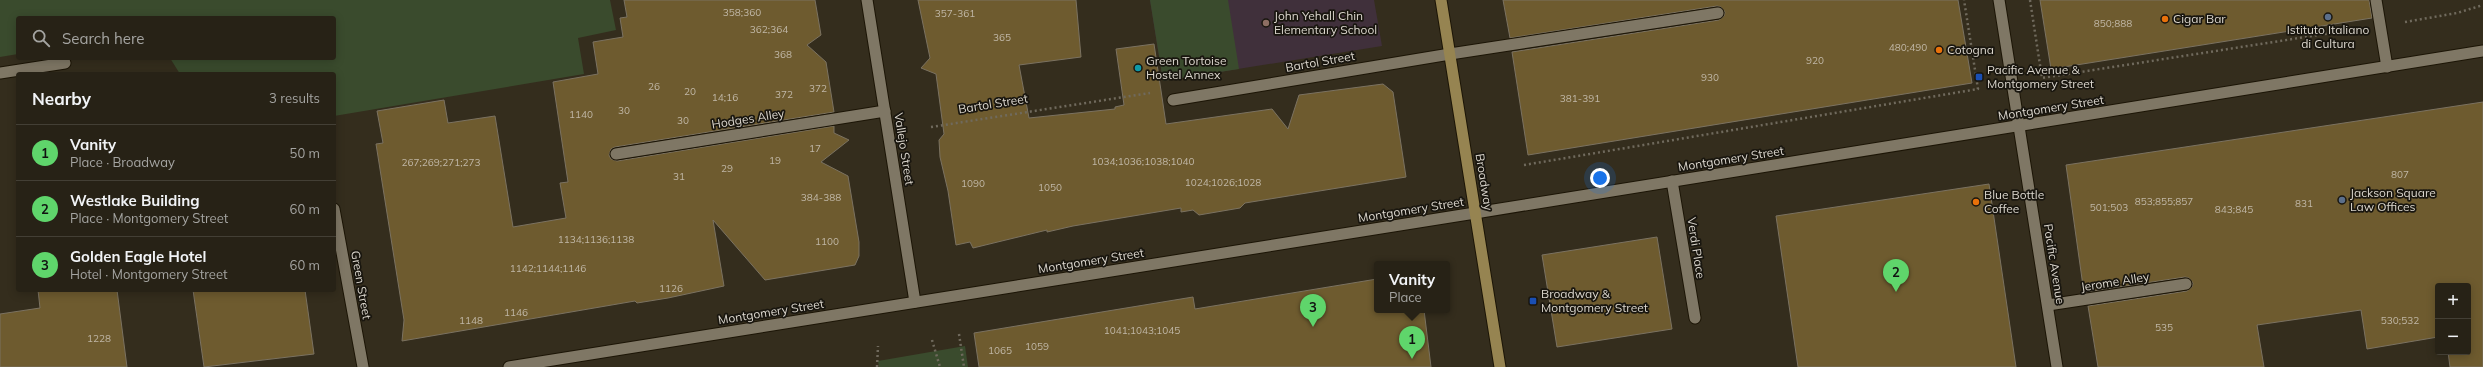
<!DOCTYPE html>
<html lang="en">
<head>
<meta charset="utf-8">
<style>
	:root { --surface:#272216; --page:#332f23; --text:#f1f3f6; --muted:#a4a4a1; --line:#433f35; --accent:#5fd56b }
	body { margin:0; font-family:Mulish,sans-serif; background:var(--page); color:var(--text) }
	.controls { position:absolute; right:12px; bottom:12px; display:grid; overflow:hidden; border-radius:4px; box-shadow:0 2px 10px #0003 }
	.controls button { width:36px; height:36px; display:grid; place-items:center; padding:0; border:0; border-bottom:1px solid var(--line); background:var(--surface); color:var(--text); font:20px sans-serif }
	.you { position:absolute; left:1600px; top:178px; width:14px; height:14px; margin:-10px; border:3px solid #fff; border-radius:50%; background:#1a73e8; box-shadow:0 0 0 6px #1a73e833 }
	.badge { display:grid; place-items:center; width:26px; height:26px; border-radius:50%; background:var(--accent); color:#111; font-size:13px; font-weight:700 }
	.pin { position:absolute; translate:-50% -33px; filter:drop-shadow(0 1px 2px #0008) }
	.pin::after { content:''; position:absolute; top:21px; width:14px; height:12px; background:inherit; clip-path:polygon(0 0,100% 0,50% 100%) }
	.popup { position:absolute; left:1374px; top:261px; width:76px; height:52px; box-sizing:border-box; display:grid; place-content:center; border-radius:4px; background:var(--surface); filter:drop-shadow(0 1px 3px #0005); font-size:13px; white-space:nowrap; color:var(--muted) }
	.popup b { font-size:15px; color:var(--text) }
	.popup::after { content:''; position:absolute; left:50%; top:100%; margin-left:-8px; border:8px solid transparent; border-top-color:var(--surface) }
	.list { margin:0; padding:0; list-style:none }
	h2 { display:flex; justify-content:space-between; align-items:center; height:52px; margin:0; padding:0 16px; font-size:17px }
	h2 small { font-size:13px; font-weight:400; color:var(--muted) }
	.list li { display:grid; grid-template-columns:26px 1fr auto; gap:12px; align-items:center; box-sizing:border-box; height:56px; padding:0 16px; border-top:1px solid var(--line) }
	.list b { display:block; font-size:15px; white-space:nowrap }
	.list p { margin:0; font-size:13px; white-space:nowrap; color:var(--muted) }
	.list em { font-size:13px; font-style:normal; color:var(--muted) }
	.icon { flex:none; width:22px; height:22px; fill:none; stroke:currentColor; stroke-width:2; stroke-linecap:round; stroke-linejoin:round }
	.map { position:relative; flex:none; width:2483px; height:367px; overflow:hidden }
	.search { position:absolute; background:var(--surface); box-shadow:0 2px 10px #0003; left:16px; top:16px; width:320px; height:44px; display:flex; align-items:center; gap:10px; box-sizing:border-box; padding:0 14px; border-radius:4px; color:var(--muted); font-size:15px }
	.panel { position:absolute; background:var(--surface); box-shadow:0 2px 10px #0003; left:16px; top:72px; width:320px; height:220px; border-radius:4px }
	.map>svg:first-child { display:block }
	.education { fill:#40303b }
	.green { fill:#3a4b2d }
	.building { fill:#6e5b2f; stroke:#7b7261 }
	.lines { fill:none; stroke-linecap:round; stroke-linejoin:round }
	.service-casing { stroke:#1c1506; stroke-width:13 }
	.minor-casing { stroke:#1c1506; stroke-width:13 }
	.tertiary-casing { stroke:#1c1506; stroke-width:13 }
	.primary-casing { stroke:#1c1506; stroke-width:13 }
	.path { stroke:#706a5d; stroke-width:2.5; stroke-dasharray:2 3; stroke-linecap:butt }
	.service { stroke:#7f7765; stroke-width:11 }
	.minor { stroke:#7f7765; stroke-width:11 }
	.tertiary { stroke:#7f7765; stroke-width:11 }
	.primary { stroke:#968451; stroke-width:11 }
	.service-dot { fill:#5c6f8a; stroke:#19160f; stroke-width:1.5 }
	.food-dot { fill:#e8710a; stroke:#19160f; stroke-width:1.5 }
	.education-dot { fill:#8d6e63; stroke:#19160f; stroke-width:1.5 }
	.culture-dot { fill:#0f9aa8; stroke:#19160f; stroke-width:1.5 }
	.transit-dot { fill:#1a4fb4; stroke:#19160f; stroke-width:1.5 }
	.labels { text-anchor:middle; stroke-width:3.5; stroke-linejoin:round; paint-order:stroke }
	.number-label { font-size:10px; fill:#c0b7a6 }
	.poi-label { font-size:12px; fill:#dbd6cd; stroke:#19160f; text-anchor:start }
	.street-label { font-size:12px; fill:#dbd6cd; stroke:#19160f }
</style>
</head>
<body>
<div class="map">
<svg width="2483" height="367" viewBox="0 0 2483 367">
	<rect width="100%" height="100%" fill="#342d1d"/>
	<path class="education" d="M1150 0H1374L1382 46 1163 81Z"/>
	<g class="green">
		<path d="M0 0H610L616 30 578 38 584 74 334 116V74H180L170 58H334V18H18V54L0 57Z"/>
		<path d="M1150 0H1228L1239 69 1163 81Z"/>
		<path d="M965 346 968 367H879L878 361Z"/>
	</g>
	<g class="building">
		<path d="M624 0H815L821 35 807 45 826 62 834 112 615 147 611 149 609 155 611 159 617 161 834 126V133L849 140 821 162 848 176 859 242V256L855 265 765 280 713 220 724 286 668 298 637 303 635 301 402 341 404 320 376 144 383 143 377 111 444 100 448 123 495 116 513 227 566 218 560 183 568 182 553 82 598 74 593 42 623 37 620 18 627 17Z"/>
		<path d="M918 0H1076L1081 57 1019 65 1029 118 1115 109V107L1124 105 1116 49 1154 44 1166 124 1272 109 1288 129 1299 95 1383 84 1393 92 1406 177 1245 203 1240 208 1199 215 1193 210 1181 212V208L1073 226 1047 232V230L973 248 970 242 956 245 948 191 940 157 939 140 944 134 936 74 921 68 930 58Z"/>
		<path d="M1503 0H1958L1972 83 1528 155 1512 52 1719 20 1724 16 1725 12 1721 7 1717 6 1510 38Z"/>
		<path d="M2040 0H2369L2372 18 2051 69Z"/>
		<path d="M2483 102V367H2450L2448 352H2468V286H2438V337L2367 349 2361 310 2257 325 2264 367H2098L2088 306 2187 291 2192 287 2193 283 2189 278 2185 277 2086 292 2085 285 2083 286 2066 165Z"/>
		<path d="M1989 184 2016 367H1798L1776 216Z"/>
		<path d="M1657 237 1672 329 1557 347 1542 255Z"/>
		<path d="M1377 279V310H1424L1431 367H979L974 333 1193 297 1195 309Z"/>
		<path d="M38 290H117L127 367H0V314L40 308Z"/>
		<path d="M193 290H305L314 354 204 367Z"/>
	</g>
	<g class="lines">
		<g class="service-casing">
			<g id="service">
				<path d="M2376 0 2387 67"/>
				<path d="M616 154 885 111"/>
				<path d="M1672 181 1695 318"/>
				<path d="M2048 305 2186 284"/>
			</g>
		</g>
		<g class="minor-casing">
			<g id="minor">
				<path d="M867 0 915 302"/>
				<path d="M1999 0 2057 367"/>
				<path d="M0 73 65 63"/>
				<path d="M1173 100 1450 54 1718 13"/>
				<path d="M334 209 363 367"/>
				<path d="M509 367 1475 213"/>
			</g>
		</g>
		<g class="tertiary-casing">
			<path id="tertiary" d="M1475 213 2483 51"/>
		</g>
		<g class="primary-casing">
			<path id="primary" d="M1441 0 1500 367"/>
		</g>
		<g class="path">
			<path d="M2030 0 2042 78 2357 29"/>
			<path d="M2405 22 2457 13 2483 5"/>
			<path d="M931 127 1150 93"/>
			<path d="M1524 165 1978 89 1964 0"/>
			<path d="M959 334 964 367"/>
			<path d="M932 340 940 367"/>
			<path d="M877 367 878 346"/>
		</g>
		<use href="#service" class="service"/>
		<use href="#minor" class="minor"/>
		<use href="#tertiary" class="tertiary"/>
		<use href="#primary" class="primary"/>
	</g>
	<g class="service-dot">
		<circle cx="2328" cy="17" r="4"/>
		<circle cx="2342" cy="200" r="4"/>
	</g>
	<g class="food-dot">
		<circle cx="2165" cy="19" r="4"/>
		<circle cx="1939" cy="50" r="4"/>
		<circle cx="1976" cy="202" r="4"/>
	</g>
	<circle class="education-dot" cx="1266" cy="23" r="4"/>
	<circle class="culture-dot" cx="1138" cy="68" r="4"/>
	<g class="transit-dot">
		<rect x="1975" y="73" width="8" height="8" rx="2"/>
		<rect x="1529" y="297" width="8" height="8" rx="2"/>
	</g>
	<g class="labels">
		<g class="number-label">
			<text x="742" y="16">358;360</text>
			<text x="955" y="17">357-361</text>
			<text x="2113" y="27">850;888</text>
			<text x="769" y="33">362;364</text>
			<text x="1002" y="41">365</text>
			<text x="1908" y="51">480;490</text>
			<text x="783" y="58">368</text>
			<text x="1815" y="64">920</text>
			<text x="1710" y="81">930</text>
			<text x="654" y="90">26</text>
			<text x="818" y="92">372</text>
			<text x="690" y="95">20</text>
			<text x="784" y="98">372</text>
			<text x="725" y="101">14;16</text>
			<text x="1580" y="102">381-391</text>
			<text x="624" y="114">30</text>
			<text x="581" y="118">1140</text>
			<text x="683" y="124">30</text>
			<text x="815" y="152">17</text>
			<text x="775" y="164">19</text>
			<text x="1143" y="165">1034;1036;1038;1040</text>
			<text x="441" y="166">267;269;271;273</text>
			<text x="727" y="172">29</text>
			<text x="2400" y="178">807</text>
			<text x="679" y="180">31</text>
			<text x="1223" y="186">1024;1026;1028</text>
			<text x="973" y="187">1090</text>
			<text x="1050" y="191">1050</text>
			<text x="821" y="201">384-388</text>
			<text x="2164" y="205">853;855;857</text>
			<text x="2304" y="207">831</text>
			<text x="2109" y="211">501;503</text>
			<text x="2234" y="213">843;845</text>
			<text x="596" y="243">1134;1136;1138</text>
			<text x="827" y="245">1100</text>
			<text x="548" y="272">1142;1144;1146</text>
			<text x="671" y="292">1126</text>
			<text x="516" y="316">1146</text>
			<text x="471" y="324">1148</text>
			<text x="2400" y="324">530;532</text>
			<text x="2164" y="331">535</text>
			<text x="1142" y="334">1041;1043;1045</text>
			<text x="99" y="342">1228</text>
			<text x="1037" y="350">1059</text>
			<text x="1000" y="354">1065</text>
		</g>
		<g class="poi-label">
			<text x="1274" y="20">John Yehall Chin<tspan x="1274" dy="14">Elementary School</tspan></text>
			<text x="2173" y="23">Cigar Bar</text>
			<text x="2328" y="34" text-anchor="middle">Istituto Italiano<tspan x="2328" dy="14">di Cultura</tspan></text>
			<text x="1947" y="54">Cotogna</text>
			<text x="1146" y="65">Green Tortoise<tspan x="1146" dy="14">Hostel Annex</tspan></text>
			<text x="1987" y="74">Pacific Avenue &amp;<tspan x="1987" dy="14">Montgomery Street</tspan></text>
			<text x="2350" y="197">Jackson Square<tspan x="2350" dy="14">Law Offices</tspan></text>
			<text x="1984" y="199">Blue Bottle<tspan x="1984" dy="14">Coffee</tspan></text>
			<text x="1541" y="298">Broadway &amp;<tspan x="1541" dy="14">Montgomery Street</tspan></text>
		</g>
		<g class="street-label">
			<text transform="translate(1320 62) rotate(-10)" y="4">Bartol Street</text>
			<text transform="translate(993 104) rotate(-9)" y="4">Bartol Street</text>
			<text transform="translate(2051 108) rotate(-9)" y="4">Montgomery Street</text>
			<text transform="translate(748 119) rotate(-9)" y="4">Hodges Alley</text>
			<text transform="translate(904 149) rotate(81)" y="4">Vallejo Street</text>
			<text transform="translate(1731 159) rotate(-9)" y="4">Montgomery Street</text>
			<text transform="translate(1484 182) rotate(81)" y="4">Broadway</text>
			<text transform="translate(1411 210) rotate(-9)" y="4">Montgomery Street</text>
			<text transform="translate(1696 248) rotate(81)" y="4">Verdi Place</text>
			<text transform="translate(1091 261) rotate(-9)" y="4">Montgomery Street</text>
			<text transform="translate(2054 264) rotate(81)" y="4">Pacific Avenue</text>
			<text transform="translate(2115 282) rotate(-9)" y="4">Jerome Alley</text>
			<text transform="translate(361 285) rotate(80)" y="4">Green Street</text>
			<text transform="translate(771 312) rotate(-9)" y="4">Montgomery Street</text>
		</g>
	</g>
</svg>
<div class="controls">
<button>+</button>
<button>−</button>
</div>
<div class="you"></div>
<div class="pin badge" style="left:1412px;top:359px">1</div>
<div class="popup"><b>Vanity</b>Place</div>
<div class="pin badge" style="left:1896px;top:292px">2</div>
<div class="pin badge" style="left:1313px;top:327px">3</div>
<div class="search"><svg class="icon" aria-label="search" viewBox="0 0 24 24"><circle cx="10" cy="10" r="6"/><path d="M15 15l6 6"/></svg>Search here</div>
<section class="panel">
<h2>Nearby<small>3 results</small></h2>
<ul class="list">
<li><span class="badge">1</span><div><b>Vanity</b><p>Place · Broadway</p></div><em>50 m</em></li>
<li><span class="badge">2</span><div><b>Westlake Building</b><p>Place · Montgomery Street</p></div><em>60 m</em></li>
<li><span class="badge">3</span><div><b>Golden Eagle Hotel</b><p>Hotel · Montgomery Street</p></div><em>60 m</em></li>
</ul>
</section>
</div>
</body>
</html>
